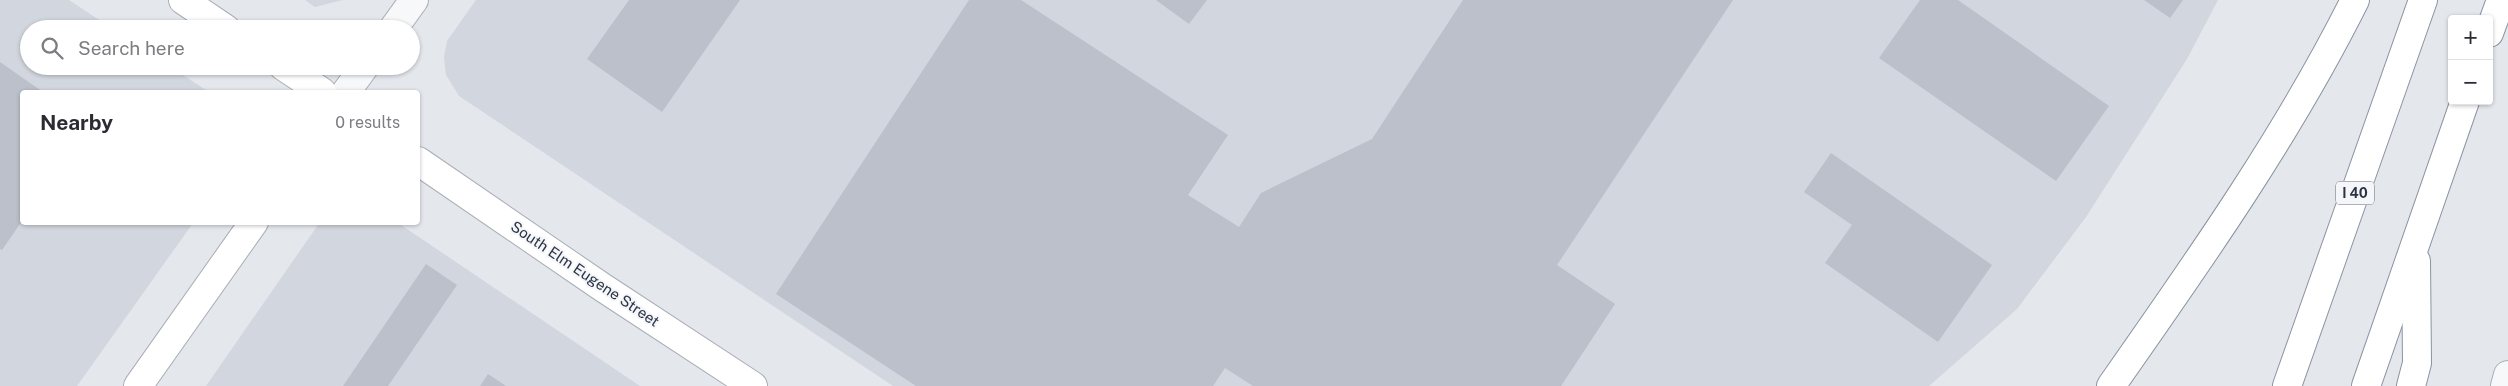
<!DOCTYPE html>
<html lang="en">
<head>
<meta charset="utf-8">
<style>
	:root { --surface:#fff; --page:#f2f2f3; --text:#2b2b33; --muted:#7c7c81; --line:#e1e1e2 }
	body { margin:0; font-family:"Public Sans",sans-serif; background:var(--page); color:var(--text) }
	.controls { position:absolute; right:15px; top:15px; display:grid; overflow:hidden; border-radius:5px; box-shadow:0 1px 4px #0004 }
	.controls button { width:45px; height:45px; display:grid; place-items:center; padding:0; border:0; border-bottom:1px solid var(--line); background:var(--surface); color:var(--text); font:25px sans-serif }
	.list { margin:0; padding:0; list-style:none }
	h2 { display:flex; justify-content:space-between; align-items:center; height:65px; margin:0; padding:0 20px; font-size:21px }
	h2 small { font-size:16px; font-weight:400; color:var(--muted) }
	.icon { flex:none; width:28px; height:28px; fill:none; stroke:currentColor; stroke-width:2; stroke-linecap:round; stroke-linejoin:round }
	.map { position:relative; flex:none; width:2508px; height:386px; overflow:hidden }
	.search { position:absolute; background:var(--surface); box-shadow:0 1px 4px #0004; left:20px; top:20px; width:400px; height:55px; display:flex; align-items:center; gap:12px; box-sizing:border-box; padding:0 18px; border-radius:28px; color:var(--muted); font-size:19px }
	.panel { position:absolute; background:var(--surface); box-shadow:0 1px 4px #0004; left:20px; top:90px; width:400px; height:135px; border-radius:5px }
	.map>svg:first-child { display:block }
	.built { fill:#d2d6de }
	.building { fill:#bbc0ca }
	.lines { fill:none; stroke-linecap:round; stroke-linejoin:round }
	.street-casing { stroke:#a9aeb7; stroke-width:30 }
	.secondary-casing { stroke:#a9aeb7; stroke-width:30 }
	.highway-casing { stroke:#8b94a3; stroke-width:30 }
	.street { stroke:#f7f8fa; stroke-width:28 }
	.secondary { stroke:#fff; stroke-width:28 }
	.highway { stroke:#fff; stroke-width:28 }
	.labels { text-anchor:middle; stroke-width:4; stroke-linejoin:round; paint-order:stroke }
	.shield { fill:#f4f6f9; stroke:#676e7b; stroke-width:1 }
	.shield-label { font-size:14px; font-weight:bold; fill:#2b3445 }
	.street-label { font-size:15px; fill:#2b3445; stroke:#f4f6f9 }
</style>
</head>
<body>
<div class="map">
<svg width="2508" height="386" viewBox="0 0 2508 386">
	<rect width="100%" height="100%" fill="#e4e7ec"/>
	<g class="built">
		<path d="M0 0H69L113 29H29V66H169L209 92H22V222L193 223 77 386H0Z"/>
		<path d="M305 0H343L315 7Z"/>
		<path d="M476 0H2218L2187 59 2086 217 2017 309 1929 386H893L459 96 446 75 444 57 447 41Z"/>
		<path d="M320 222 398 223 640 386H206Z"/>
	</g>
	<g class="building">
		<path d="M629 0H740L662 112 587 59Z"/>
		<path d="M969 0H1021L1228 135 1188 195 1239 227 1261 193 1372 139 1463 0H1733L1557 265 1615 304 1561 386H1253L1225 368 1213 386H916L776 294Z"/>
		<path d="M1156 0H1207L1189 24Z"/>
		<path d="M1920 0H1958L2109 106 2056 181 1879 58Z"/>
		<path d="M2144 0H2183L2170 18Z"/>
		<path d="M0 62 43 92H22V221L2 250 0 249Z"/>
		<path d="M1831 153 1992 265 1938 342 1825 263 1852 225 1804 192Z"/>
		<path d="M426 264 457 285 388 386H343Z"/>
		<path d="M488 374 506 386H480Z"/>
	</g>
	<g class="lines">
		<g class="street-casing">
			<g id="street">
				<path d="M393 29 414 0"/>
				<path d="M346 92 365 66"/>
				<path d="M2505 386 2508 375"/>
			</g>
		</g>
		<g class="secondary-casing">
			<g id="secondary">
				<path d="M183 0 226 29"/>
				<path d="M283 66 322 92"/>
				<path d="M418 161 602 287 753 386"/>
				<path d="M138 386 254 222"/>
			</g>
		</g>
		<g class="highway-casing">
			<g id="highway">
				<path d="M2489 33 2501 0"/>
				<path d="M2111 386C2198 262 2287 136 2355 0"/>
				<path d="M2287 386 2423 0"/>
				<path d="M2366 386 2465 101"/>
				<path d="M2411 386 2417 363 2416 261"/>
			</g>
		</g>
		<use href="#street" class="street"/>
		<use href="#secondary" class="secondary"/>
		<use href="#highway" class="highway"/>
	</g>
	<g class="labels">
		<rect class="shield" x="2336" y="181.5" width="38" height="23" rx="4"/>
		<g class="shield-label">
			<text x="2355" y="198">I 40</text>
		</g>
		<g class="street-label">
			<text transform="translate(585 274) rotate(34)" y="5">South Elm Eugene Street</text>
		</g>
	</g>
</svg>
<div class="controls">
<button>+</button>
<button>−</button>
</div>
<div class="search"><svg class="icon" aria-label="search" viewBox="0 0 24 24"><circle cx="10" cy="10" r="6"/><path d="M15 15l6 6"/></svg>Search here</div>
<section class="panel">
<h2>Nearby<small>0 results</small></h2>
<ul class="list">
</ul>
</section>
</div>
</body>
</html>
